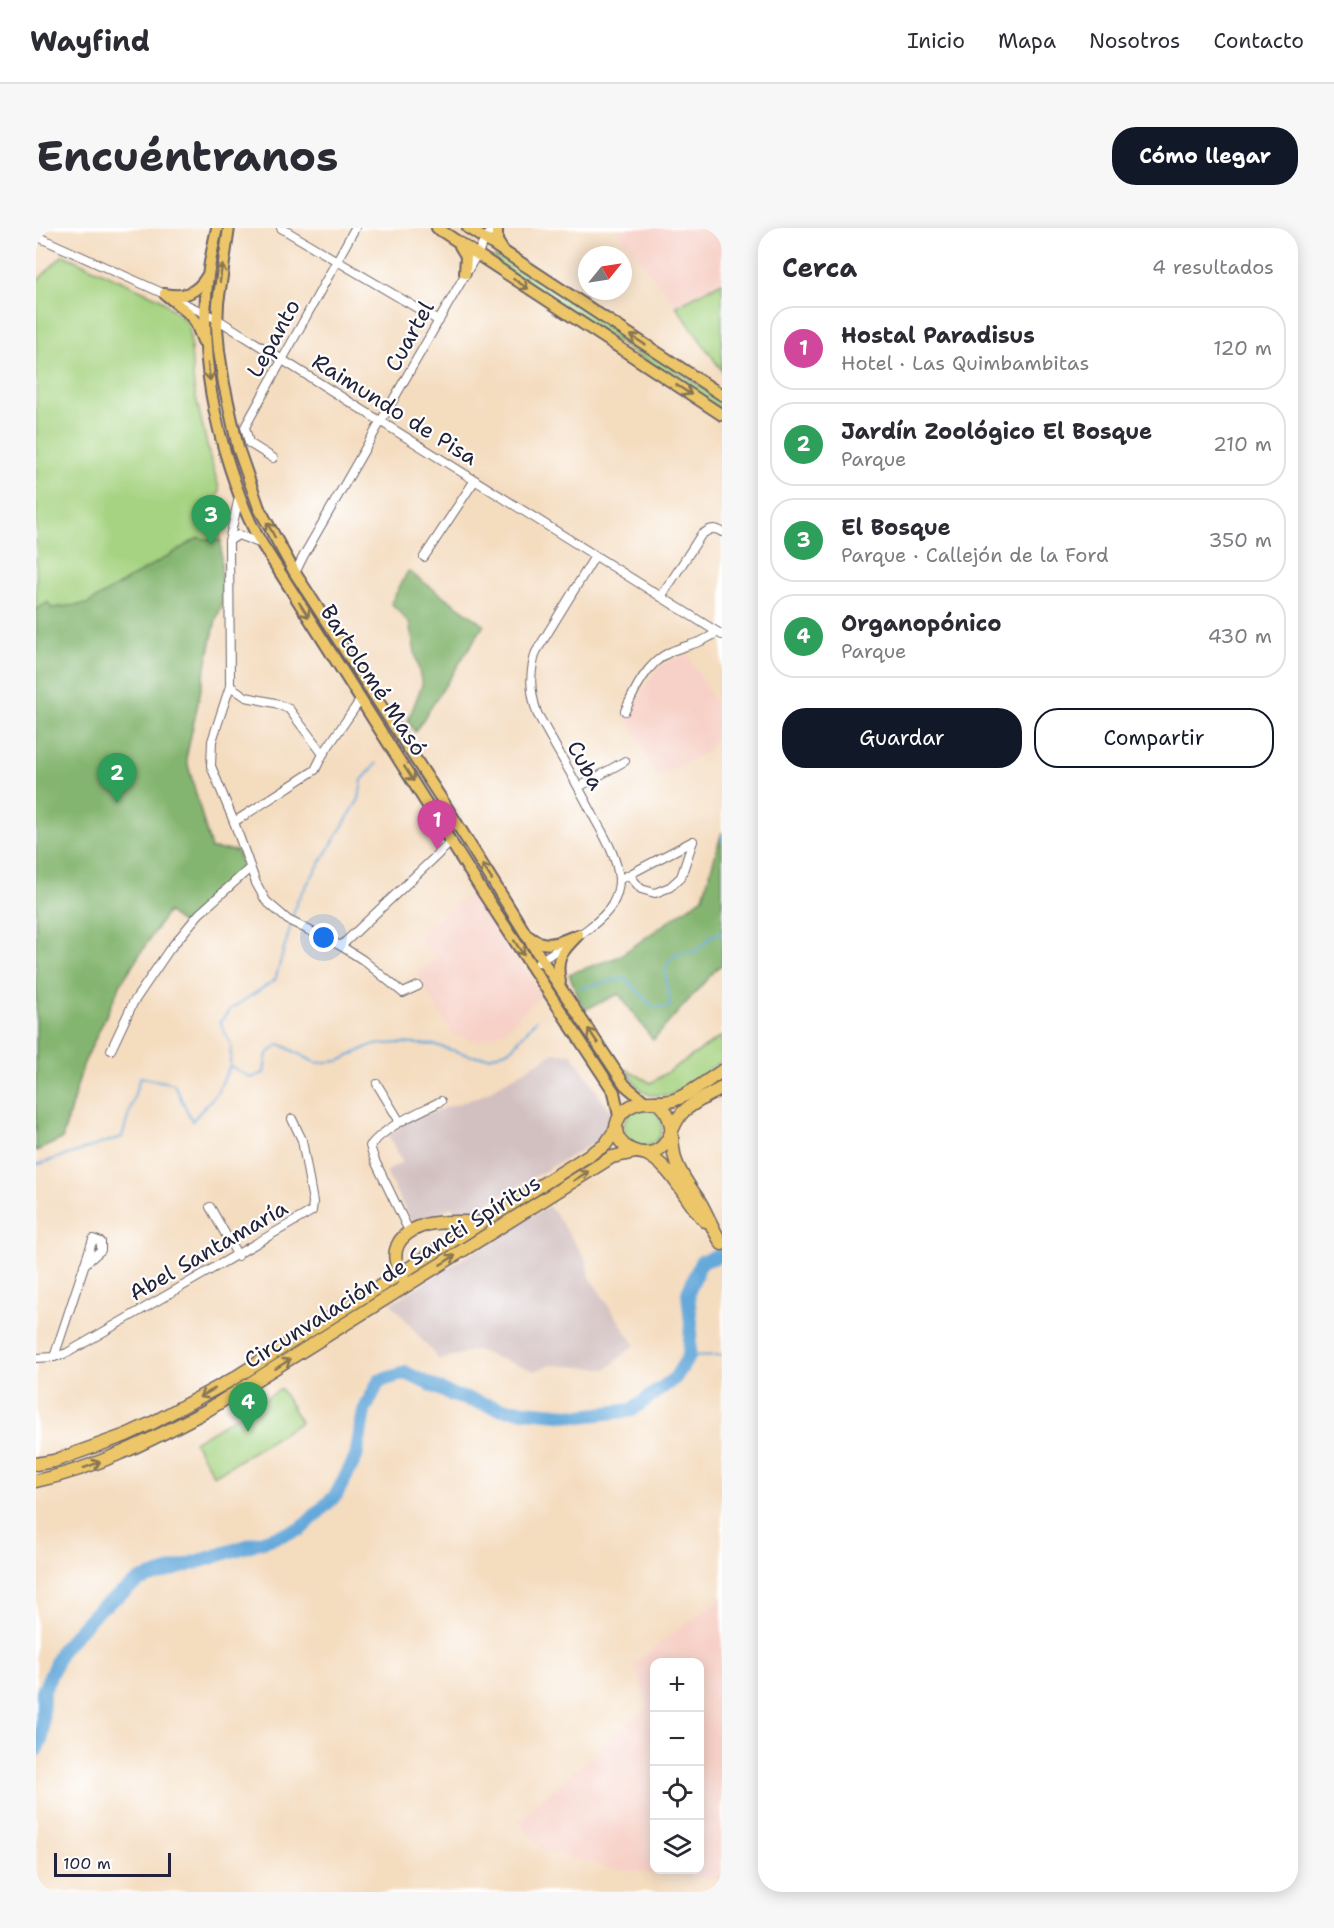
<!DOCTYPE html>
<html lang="es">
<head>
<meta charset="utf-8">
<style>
	:root { --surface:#fff; --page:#f7f7f7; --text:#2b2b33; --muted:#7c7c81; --line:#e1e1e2; --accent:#111827 }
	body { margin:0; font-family:"Shantell Sans",sans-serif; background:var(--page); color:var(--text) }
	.controls { position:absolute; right:18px; bottom:18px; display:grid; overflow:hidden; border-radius:12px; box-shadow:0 3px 15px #0003 }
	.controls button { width:54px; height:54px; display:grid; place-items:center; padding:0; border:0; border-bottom:2px solid var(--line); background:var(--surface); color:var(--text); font:30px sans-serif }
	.compass { position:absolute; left:542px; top:18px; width:54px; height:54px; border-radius:50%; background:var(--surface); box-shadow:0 3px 15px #0003; rotate:60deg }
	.scale { position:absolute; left:18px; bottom:15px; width:117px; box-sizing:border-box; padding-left:6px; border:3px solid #22223b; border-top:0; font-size:16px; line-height:21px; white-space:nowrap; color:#22223b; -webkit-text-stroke:4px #fff; paint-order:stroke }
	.you { position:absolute; left:288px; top:710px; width:21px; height:21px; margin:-15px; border:4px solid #fff; border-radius:50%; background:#1a73e8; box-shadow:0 0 0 9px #1a73e833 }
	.badge { display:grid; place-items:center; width:39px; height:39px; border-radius:50%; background:var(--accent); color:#fff; font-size:20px; font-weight:700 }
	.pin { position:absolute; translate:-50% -50px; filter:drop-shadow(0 2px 3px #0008) }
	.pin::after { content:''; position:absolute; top:32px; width:21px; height:18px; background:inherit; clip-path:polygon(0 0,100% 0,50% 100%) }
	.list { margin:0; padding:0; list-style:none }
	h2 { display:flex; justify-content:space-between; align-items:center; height:78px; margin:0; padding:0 24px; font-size:26px }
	h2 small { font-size:20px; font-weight:400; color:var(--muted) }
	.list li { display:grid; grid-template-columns:39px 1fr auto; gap:18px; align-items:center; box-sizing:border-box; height:84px; margin:0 12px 12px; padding:0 12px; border:2px solid var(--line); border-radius:24px }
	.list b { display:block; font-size:22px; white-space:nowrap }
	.list p { margin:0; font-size:20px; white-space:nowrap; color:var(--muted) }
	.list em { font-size:20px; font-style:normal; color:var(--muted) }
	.actions { display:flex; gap:12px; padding:18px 24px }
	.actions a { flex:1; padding:14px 0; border:2px solid var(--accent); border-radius:24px; text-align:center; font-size:21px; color:var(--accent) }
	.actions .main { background:var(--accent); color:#fff }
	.icon { flex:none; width:33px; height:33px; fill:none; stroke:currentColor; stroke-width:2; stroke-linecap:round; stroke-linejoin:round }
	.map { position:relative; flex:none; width:686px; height:1664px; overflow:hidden; border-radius:24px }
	header { display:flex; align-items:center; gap:36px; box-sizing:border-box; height:84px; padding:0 30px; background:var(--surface); border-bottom:2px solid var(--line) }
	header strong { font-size:28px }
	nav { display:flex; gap:33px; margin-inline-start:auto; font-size:21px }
	.intro { display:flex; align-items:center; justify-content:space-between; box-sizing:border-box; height:144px; padding:0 36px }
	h1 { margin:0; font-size:42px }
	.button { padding:15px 27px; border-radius:24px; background:var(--accent); color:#fff; font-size:21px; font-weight:700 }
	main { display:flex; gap:36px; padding:0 36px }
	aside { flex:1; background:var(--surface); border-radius:24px; box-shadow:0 3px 15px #0003 }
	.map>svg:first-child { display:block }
	.built { fill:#f7d1c8; fill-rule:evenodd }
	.industrial { fill:#d2bfc0 }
	.green { fill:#a6d381; stroke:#647a5e; stroke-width:1.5 }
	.forest { fill:#84b56f; stroke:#536c55; stroke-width:1.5 }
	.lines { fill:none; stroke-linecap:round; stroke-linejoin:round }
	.stream { stroke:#65a9da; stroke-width:2 }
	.river { stroke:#65a9da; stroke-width:14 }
	.minor-casing { stroke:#6c6369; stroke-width:10 }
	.major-casing { stroke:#6c6369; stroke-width:14 }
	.highway-casing { stroke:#6c6369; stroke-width:15 }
	.minor { stroke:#fff; stroke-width:8 }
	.major { stroke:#ecc669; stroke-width:10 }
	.highway { stroke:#ecc669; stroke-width:12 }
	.oneway { stroke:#877452 }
	.labels { text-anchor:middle; stroke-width:4.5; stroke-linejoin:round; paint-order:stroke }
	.street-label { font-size:22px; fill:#22223b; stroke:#fff }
</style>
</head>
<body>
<header>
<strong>Wayfind</strong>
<nav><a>Inicio</a><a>Mapa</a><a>Nosotros</a><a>Contacto</a></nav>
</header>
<div class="intro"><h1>Encuéntranos</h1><a class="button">Cómo llegar</a></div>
<main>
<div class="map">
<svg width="686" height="1664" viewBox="0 0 686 1664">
	<rect width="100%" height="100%" fill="#fff"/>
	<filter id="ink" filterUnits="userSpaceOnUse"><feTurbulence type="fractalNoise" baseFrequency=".0167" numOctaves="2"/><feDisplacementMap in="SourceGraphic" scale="12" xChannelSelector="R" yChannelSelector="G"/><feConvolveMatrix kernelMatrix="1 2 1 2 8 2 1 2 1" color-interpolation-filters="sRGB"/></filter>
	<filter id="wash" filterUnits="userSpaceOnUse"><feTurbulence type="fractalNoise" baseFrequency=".008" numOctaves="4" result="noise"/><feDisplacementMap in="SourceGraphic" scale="24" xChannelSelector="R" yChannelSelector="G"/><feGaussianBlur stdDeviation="1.35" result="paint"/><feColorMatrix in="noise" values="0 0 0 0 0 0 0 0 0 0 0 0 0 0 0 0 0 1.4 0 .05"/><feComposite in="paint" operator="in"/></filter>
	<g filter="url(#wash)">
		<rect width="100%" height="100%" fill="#f4dcbf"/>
		<g class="built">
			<path d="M581 0H686V54L640 78 590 15Z"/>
			<path d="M651 425 686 487V493L672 523 621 550 590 488 622 439Z"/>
			<path d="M436 664 505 767 468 804 443 813 417 807 380 745 400 731 382 707Z"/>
			<path d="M686 1369V1652L582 1642 506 1622 482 1592 612 1478 598 1435ZM664 1434V1642H618V1434Z"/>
		</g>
		<g class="industrial">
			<path d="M518 825 536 826 576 886 568 909 428 989 415 979 378 999 350 944 366 934 352 907 376 891 445 868Z"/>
			<path d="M512 978 518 984 550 1032 553 1048 599 1117 571 1141 514 1137 499 1143 439 1122 403 1132 355 1075Z"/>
		</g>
		<g class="green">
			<path d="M27 27 123 70 153 96 158 161 173 226 184 263 176 279 184 297 185 328 186 377 180 391 150 530 175 621 201 623 207 641 147 696 131 684 85 755 47 837 26 911 0 923V54Z"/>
			<path d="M458 29H466L686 172V182L463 37Z"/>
			<path d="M686 54V143L640 78Z"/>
			<path d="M686 808V833L635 867H614L605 863 590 841 615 855Z"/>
			<circle cx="607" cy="899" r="19"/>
			<path d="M245 1161 265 1194 178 1248 158 1214Z"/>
		</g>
		<g class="forest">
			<path d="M162 310 185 313 186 377 180 391 150 530 175 621 201 623 207 641 147 696 131 684 85 755 47 837 26 911 0 923V382L12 374 15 380 51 376Z"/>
			<path d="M372 343 448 397 379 504 372 493 386 457 373 395 355 375Z"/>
			<path d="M686 604V737L682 739 617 812 583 766 548 782 533 746 582 729 667 669Z"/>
		</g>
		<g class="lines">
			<g class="stream">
				<path d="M686 607V614"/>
				<path d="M256 691 261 673 323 571 326 552 341 535"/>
				<path d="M545 760 589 750 617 779H633L634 774C631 757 622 731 646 725 653 724 657 726 664 720 672 714 673 705 686 705"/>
				<path d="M194 838 195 817 184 794 195 781 239 752 255 697"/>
				<path d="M0 937 86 909 104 849 138 856 156 893 181 865 194 838 215 850 228 845 231 826 244 816 280 835 303 833 336 817 364 815 399 817 436 828 454 829 475 821 500 792"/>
				<path d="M653 1128 686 1127"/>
			</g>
			<path class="river" d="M0 1522 6 1509 7 1464 26 1421 62 1382 104 1352 265 1301 300 1267 320 1229 328 1183 343 1153 370 1145 416 1167 466 1181 545 1188 596 1182 639 1150 653 1128 655 1095 652 1065 665 1034 686 1027"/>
		</g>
	</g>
	<g filter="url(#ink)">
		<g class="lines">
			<g class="minor-casing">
				<g id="minor">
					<path d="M245 0 403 93"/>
					<path d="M0 8 133 68"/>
					<path d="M143 73 181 91 686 407"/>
					<path d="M237 230 213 215 209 199 319 0"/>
					<path d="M203 269 193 313 194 458 176 513 175 538 198 594 220 655 230 673 252 692 305 718 327 732 367 765 382 758"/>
					<path d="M193 313 202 307 226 316"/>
					<path d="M388 329 439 252"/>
					<path d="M259 345 268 327 456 0"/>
					<path d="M625 369 665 307C672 302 677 298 686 304"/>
					<path d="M194 458 210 469 239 475 253 481 287 526"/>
					<path d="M589 483C599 461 611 435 634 424 651 416 664 417 681 404"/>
					<path d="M543 559 589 533"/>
					<path d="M198 594 279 542 287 526 325 471"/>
					<path d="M593 647 605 661 619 665 634 659 645 649 657 613"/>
					<path d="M583 652 657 613"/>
					<path d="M305 718 416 613"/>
					<path d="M503 734C524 719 563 698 576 677 580 670 583 659 583 651 581 629 569 609 559 591 541 555 520 520 501 485 494 463 493 446 500 424L559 328"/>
					<path d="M75 822 97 775 133 722 163 686 214 640"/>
					<path d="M341 856 364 894"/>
					<path d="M174 979 202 1028"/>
					<path d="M374 1005 339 933 334 918C351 897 382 885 405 873"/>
					<path d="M18 1129 57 1011 65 1014V1022L48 1037"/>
					<path d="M0 1130 18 1129 31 1125 276 983 277 974 266 912 256 891"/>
				</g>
			</g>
			<g class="major-casing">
				<g id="major">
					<path d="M181 0C176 22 171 46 170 68 166 127 176 185 194 240 203 267 212 293 226 316L448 666 578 864 583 888"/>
					<path d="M193 0 182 75 181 99 183 123 188 156 202 220 223 280 259 345 408 575 506 732 589 857 608 873"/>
					<path d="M401 0 686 187"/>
					<path d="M432 0 686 167"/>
					<path d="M461 0V13L466 21"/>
					<path d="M424 18 430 28 429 45"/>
					<path d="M129 66 151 84 159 93 167 113"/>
					<path d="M129 66C148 70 161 65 171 48"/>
					<path d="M492 708C507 720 520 716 536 709"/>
					<path d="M524 754C519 730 526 723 542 707"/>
				</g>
			</g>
			<g class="highway-casing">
				<g id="highway">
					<path d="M686 843C672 852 658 863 643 870 623 880 606 866 587 884 583 888 580 895 580 900 580 920 607 931 622 922 635 914 636 895 647 884 657 874 674 867 686 860"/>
					<path d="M620 874C641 889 633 908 639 930 643 946 655 960 664 974 672 988 677 1002 686 1016"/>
					<path d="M608 925C637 938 648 972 669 993"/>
					<path d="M367 1050C351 1025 361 1006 389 997 406 992 427 995 445 994"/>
					<path d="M0 1236 18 1233 90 1207 118 1194 195 1152 569 917 580 901"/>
					<path d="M0 1253C61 1240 115 1212 170 1183L576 929 600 924"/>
				</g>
			</g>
			<use href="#minor" class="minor"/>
			<use href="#major" class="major"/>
			<use href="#highway" class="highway"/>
		</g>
		<defs><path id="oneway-shaft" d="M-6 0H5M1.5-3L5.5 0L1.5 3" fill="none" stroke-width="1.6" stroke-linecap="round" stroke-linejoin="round" transform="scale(1.5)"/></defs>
		<g class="oneway">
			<use href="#oneway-shaft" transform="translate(185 45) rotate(-83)"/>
			<use href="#oneway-shaft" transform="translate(485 56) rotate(33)"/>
			<use href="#oneway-shaft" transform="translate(602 112) rotate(-147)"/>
			<use href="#oneway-shaft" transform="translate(173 144) rotate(83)"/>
			<use href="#oneway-shaft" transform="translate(648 162) rotate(33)"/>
			<use href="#oneway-shaft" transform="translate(235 302) rotate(-118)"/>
			<use href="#oneway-shaft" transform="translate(268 382) rotate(57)"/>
			<use href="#oneway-shaft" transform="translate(373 546) rotate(58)"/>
			<use href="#oneway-shaft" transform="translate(451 644) rotate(-122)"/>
			<use href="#oneway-shaft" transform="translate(483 720) rotate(57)"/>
			<use href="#oneway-shaft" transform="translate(557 808) rotate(-124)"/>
			<use href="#oneway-shaft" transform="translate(545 948) rotate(-32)"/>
			<use href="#oneway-shaft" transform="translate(412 1032) rotate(-32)"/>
			<use href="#oneway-shaft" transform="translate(247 1136) rotate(-32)"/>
			<use href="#oneway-shaft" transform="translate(171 1165) rotate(151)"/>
			<use href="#oneway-shaft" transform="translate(56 1237) rotate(-20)"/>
		</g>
	</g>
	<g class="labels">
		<g class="street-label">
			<text transform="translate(373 108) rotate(-61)" y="8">Cuartel</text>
			<text transform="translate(237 110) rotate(-61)" y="8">Lepanto</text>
			<text transform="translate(359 181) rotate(32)" y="8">Raimundo de Pisa</text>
			<text transform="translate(338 452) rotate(57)" y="8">Bartolomé Masó</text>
			<text transform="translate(550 537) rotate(61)" y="8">Cuba</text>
			<text transform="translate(172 1022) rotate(-30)" y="8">Abel Santamaría</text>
			<text transform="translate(356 1043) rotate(-32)" y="8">Circunvalación de Sancti Spíritus</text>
		</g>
	</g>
</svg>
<div class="controls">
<button>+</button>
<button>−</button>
<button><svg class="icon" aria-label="locate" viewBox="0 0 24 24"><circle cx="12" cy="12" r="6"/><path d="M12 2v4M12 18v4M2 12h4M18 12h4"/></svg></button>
<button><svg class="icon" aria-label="layers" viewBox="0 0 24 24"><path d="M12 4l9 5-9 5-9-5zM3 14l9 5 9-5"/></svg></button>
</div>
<svg class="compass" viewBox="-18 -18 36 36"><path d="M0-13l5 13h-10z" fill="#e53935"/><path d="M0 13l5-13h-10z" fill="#7c7c81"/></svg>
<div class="scale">100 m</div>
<div class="you"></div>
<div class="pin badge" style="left:401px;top:622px;background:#d1479c">1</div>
<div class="pin badge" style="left:81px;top:575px;background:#2e9e5b">2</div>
<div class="pin badge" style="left:175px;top:317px;background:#2e9e5b">3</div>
<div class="pin badge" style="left:212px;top:1204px;background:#2e9e5b">4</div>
</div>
<aside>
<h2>Cerca<small>4 resultados</small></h2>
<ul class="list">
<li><span class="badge" style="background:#d1479c">1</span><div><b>Hostal Paradisus</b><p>Hotel · Las Quimbambitas</p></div><em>120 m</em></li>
<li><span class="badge" style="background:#2e9e5b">2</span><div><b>Jardín Zoológico El Bosque</b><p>Parque</p></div><em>210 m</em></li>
<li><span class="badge" style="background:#2e9e5b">3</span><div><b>El Bosque</b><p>Parque · Callejón de la Ford</p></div><em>350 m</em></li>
<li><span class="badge" style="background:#2e9e5b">4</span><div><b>Organopónico</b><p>Parque</p></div><em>430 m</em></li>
</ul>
<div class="actions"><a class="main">Guardar</a><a>Compartir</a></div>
</aside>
</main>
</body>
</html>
